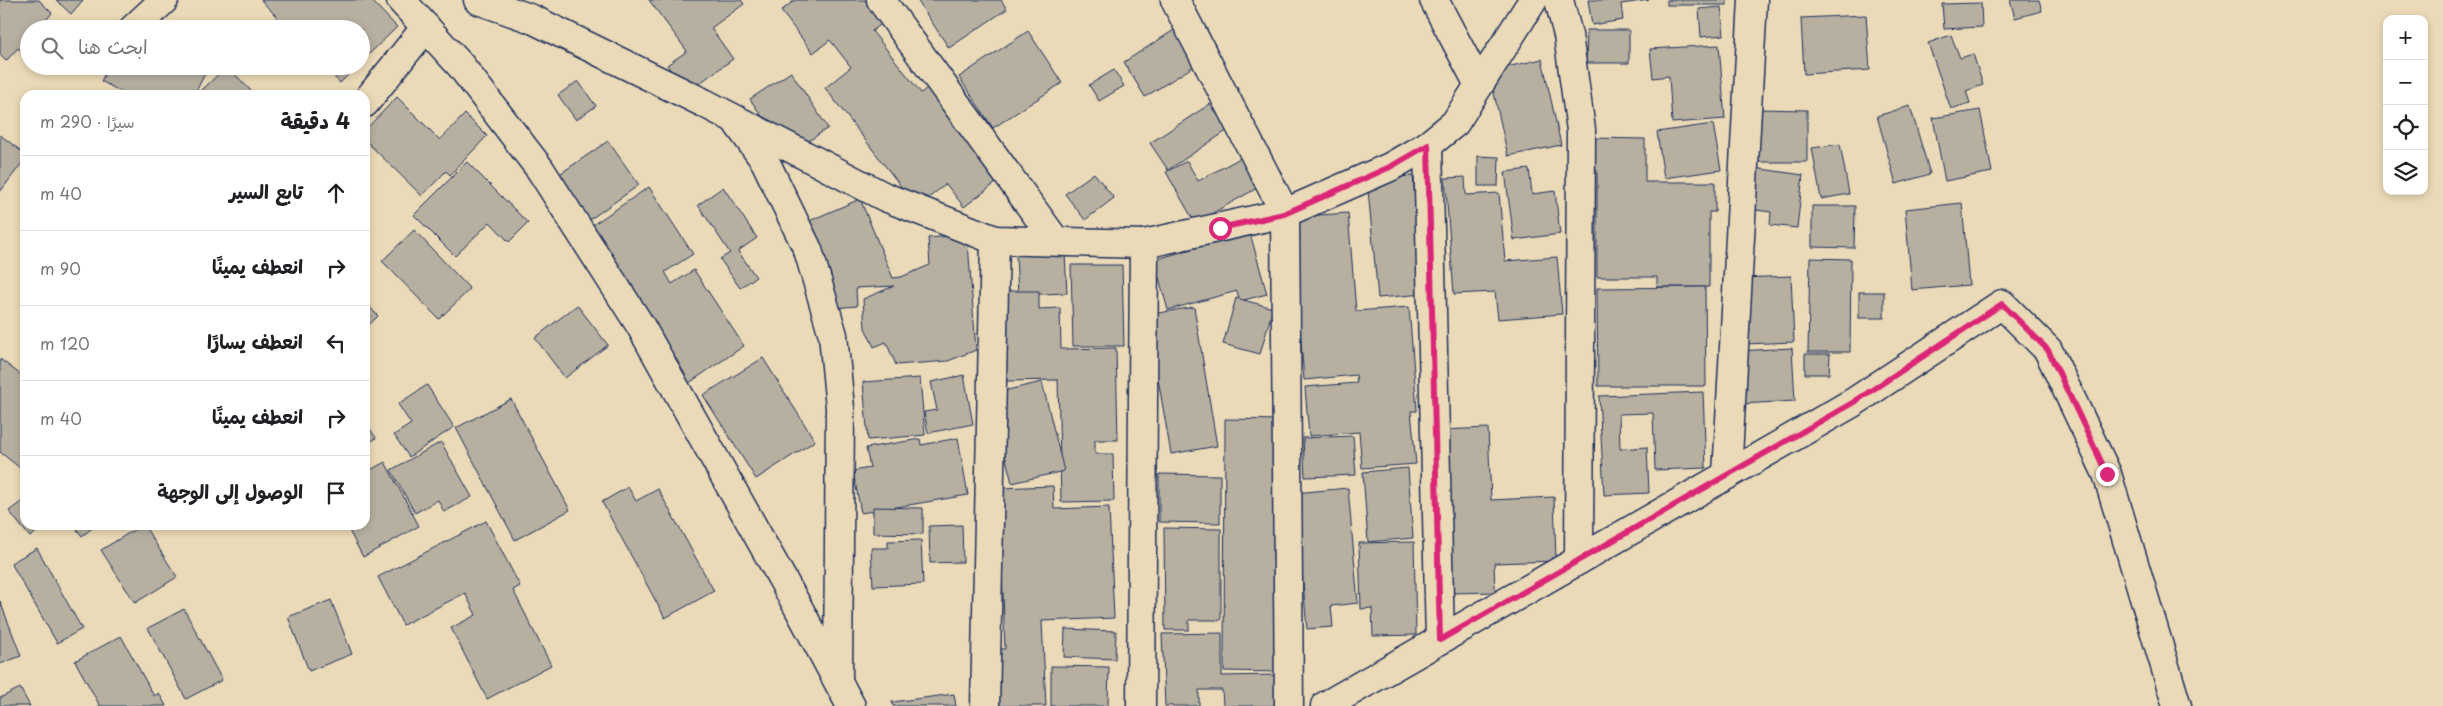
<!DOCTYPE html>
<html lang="ar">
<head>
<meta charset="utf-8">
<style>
	:root { --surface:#fff; --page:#f6f6f6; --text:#202124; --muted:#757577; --line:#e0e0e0 }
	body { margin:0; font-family:"Playpen Sans","Playpen Sans Arabic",sans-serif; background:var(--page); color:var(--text); direction:rtl }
	.controls { position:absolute; right:15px; top:15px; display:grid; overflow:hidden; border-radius:10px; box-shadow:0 2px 8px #0003 }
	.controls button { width:45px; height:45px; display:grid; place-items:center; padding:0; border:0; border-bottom:1px solid var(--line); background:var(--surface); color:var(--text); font:25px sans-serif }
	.stop { position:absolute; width:15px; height:15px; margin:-11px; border:4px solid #db2777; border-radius:50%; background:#fff }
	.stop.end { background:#db2777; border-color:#fff; box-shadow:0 1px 5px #0008 }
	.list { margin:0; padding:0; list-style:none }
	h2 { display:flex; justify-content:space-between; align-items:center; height:65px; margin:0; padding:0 20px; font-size:21px }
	h2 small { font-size:16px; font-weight:400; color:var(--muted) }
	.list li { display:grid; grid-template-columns:32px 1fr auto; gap:15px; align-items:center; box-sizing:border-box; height:75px; padding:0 20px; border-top:1px solid var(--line) }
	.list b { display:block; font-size:19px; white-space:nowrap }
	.list em { font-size:16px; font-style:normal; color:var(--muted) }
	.icon { flex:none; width:28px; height:28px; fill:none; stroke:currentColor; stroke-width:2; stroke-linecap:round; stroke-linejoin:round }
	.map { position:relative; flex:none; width:2443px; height:706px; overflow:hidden; direction:ltr }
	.search { position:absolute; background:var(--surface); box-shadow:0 2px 8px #0003; left:20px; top:20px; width:350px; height:55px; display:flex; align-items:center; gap:12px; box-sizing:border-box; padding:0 18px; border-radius:28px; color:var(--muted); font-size:19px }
	.panel { position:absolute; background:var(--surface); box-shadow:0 2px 8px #0003; left:20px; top:90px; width:350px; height:440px; border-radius:15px; direction:rtl }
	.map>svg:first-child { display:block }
	.building { fill:#b7b0a1; stroke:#1b2f5e }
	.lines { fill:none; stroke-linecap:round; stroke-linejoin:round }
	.minor-casing { stroke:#1b2f5e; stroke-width:31 }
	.tertiary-casing { stroke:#1b2f5e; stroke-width:31 }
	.minor { stroke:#ebdab7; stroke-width:28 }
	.tertiary { stroke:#ebdab7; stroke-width:28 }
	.route { stroke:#db2777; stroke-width:6 }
</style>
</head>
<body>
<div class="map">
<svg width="2443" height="706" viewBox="0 0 2443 706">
	<rect width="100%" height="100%" fill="#ebdab7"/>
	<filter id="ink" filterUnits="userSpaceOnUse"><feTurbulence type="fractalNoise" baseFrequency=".02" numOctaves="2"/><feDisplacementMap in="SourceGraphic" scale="10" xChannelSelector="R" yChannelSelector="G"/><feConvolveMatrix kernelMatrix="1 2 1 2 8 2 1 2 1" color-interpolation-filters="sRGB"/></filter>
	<g filter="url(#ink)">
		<g class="building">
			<path d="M0 0H39L52 13 38 29H29V59L18 48 6 61 0 55Z"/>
			<path d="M56 0H83L71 14Z"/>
			<path d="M261 0H371L397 27 361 62V29H288Z"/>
			<path d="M649 0H741L744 4 711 28 733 59 686 93 667 65 687 51Z"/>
			<path d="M795 0H865L883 23 872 31 921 93 929 86 1001 179 964 207 946 184 917 207 825 88 851 67 830 40 813 53 781 11Z"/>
			<path d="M917 0H1001L1007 9 949 48Z"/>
			<path d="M1588 0H1649L1621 4 1623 20 1592 25Z"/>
			<rect x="1667" y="0" width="60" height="5"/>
			<path d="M2010 0H2039L2042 11 2015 18Z"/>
			<path d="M1981 3 1982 27 1944 29 1942 4Z"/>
			<path d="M1721 7 1724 35 1701 37 1699 9Z"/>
			<path d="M1866 15 1870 70 1804 74 1801 18Z"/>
			<path d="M1185 23 1207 58 1145 97 1124 62Z"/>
			<path d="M1587 30H1629V63H1586Z"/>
			<path d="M1028 31 1062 83 993 128 959 77Z"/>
			<path d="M1951 35 1960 58 1973 54 1983 85 1966 91 1970 103 1951 109 1928 43Z"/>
			<path d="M1719 45 1725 119 1672 123 1669 76 1653 78 1650 49Z"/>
			<path d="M1542 59 1561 145 1508 156 1489 71Z"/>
			<path d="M109 66H209L194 95H127L101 81Z"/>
			<path d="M227 66 255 95H199L203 89Z"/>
			<path d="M324 66H357L340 83Z"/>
			<path d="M1114 70 1124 86 1099 101 1089 85Z"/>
			<path d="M791 72 828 128 788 155 750 99Z"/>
			<path d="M578 81 596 106 576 120 558 95Z"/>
			<path d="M397 97 440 140 465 114 487 136 450 175 446 171 422 196 365 140V130Z"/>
			<path d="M1210 104 1228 130 1168 170 1150 143Z"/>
			<path d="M1910 106 1930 174 1896 184 1877 116Z"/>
			<path d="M1758 109 1807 110V162H1757Z"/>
			<path d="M1980 110 1992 172 1945 181 1933 118Z"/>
			<path d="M1713 124 1721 170 1664 178 1657 132Z"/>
			<path d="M0 135 25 154V159L0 192Z"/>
			<path d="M1592 138 1645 139V182H1715V212H1709V287H1657V277H1597V170H1592Z"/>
			<path d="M608 141 639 185 582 225 551 180Z"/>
			<path d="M1840 144 1849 194 1821 199 1812 148Z"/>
			<path d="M1478 156 1499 157 1498 186H1478Z"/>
			<path d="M1242 157 1259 187 1195 223 1166 172 1187 161 1198 181Z"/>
			<path d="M467 162 528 223 509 242 490 222 455 256 414 215Z"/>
			<path d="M1754 168 1803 175 1797 228 1770 225 1771 212 1749 209Z"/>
			<path d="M1529 169 1532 194 1555 191 1560 234 1514 240 1505 172Z"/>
			<path d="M1094 173 1114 198 1085 220 1065 194Z"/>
			<path d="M1413 176 1424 294 1378 298 1367 179Z"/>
			<path d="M1465 177 1466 195 1499 193 1505 261 1557 257 1562 314 1498 319 1495 292 1454 294 1445 178Z"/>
			<path d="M649 187 693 254 665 272 672 284 694 270 744 346 689 383 588 228Z"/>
			<path d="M723 187 757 238 738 251 756 277 740 288 720 259 730 253 698 205Z"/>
			<path d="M860 199 893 278 901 277 930 265 928 238 965 235 968 243 976 350 948 361 896 365 886 342 874 347 865 328 863 299 894 286 856 288 857 306 834 308 831 275 809 221Z"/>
			<path d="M1962 203 1969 285 1912 290 1905 209Z"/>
			<path d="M1812 206H1855L1854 248 1812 247Z"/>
			<path d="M1348 213 1356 311 1409 307 1417 411H1411L1416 464 1362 468 1359 432 1309 436 1305 387 1357 383 1356 375 1304 380 1291 217Z"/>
			<path d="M1248 226 1267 294 1240 301 1237 291 1168 310 1154 260 1202 246 1200 239Z"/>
			<path d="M414 230 470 289 439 319 382 261Z"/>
			<path d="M1065 253 1067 293 1018 295 1016 255Z"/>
			<path d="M1810 258 1851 259 1850 352H1808Z"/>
			<path d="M1071 265H1122L1124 346H1073Z"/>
			<path d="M1791 276 1794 342 1745 344 1742 278Z"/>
			<path d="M1705 287 1706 386H1598L1597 288Z"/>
			<path d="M1004 291H1039V309L1060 308 1061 349 1116 348 1118 440H1095V454H1113L1114 501 1061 502 1058 380 1006 381Z"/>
			<rect x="1859" y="292" width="25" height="26"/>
			<path d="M1236 298 1273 308 1260 354 1223 344Z"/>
			<path d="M365 302 378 316 365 329Z"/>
			<path d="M577 305 608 345 565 378 535 338Z"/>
			<path d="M1194 307 1217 446 1171 454 1147 315Z"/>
			<path d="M1792 348 1795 401 1741 404 1737 351Z"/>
			<path d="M1805 354H1830L1829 374H1805Z"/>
			<path d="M763 358 815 441 756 479 703 395Z"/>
			<path d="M0 359 25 378V472L0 452Z"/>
			<path d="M964 375 973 424 928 433 924 412 937 410 931 382Z"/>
			<path d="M920 378 925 435 868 440 863 382Z"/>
			<path d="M1042 382 1064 471 1012 483 990 394Z"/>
			<path d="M427 385 454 427 409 457 394 435 411 424 398 404Z"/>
			<path d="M1703 392 1706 468 1655 470 1653 413 1619 414 1620 449 1647 447 1649 493 1604 495 1599 396Z"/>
			<path d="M511 399 570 510 515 540 456 428Z"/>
			<path d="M1225 419 1283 420 1282 672 1224 671Z"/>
			<path d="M365 421 376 438 365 446Z"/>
			<path d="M1488 428 1491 500 1554 497 1556 561 1494 563 1495 592 1451 593 1443 430Z"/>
			<path d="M1353 436 1356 475 1305 477 1303 438Z"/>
			<path d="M958 438 968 495 861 513 853 471 870 468 866 448 920 439 921 445Z"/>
			<path d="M441 442 472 497 444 512 438 500 415 513 391 470Z"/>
			<path d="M385 462 419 526 363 557 346 525H365V473Z"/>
			<path d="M1408 468 1413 538 1368 542 1363 472Z"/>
			<path d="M1159 474 1220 475V523L1159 522Z"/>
			<path d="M1053 486 1054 509 1109 507 1114 618 1042 621 1046 706H996L993 649H1005L999 488Z"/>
			<path d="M628 487 636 501 658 489 714 591 665 618 602 502Z"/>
			<path d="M1348 488 1358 603 1331 606 1333 627 1307 629 1295 493Z"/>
			<path d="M25 499V525H46L30 537 9 511Z"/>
			<path d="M873 507 923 508V534L873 533Z"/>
			<path d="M486 521 520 586 513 590 551 665 487 699 451 628 476 615 465 593 403 625 378 577Z"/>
			<path d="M73 525H96L82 536Z"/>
			<path d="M142 525H144L177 577 135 603 101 550Z"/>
			<path d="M962 525 963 562 930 563 929 526Z"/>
			<path d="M1164 528 1221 529V620H1189V630H1165Z"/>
			<path d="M921 540 923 584 873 586 871 548H888V541Z"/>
			<path d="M1414 542 1416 635 1373 636 1372 608 1361 609 1359 543Z"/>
			<path d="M37 548 82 629 57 643 11 563Z"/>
			<path d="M331 600 352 654 309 671 288 617Z"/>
			<path d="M0 601 21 656 0 664Z"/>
			<path d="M184 609 222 680 186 699 148 628Z"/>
			<path d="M1065 629 1116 631 1115 659 1064 657Z"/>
			<path d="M1222 633V676L1279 675 1280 706H1223L1222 690H1199V706H1165L1162 634Z"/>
			<path d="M121 636 154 696 159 693 166 706H100L75 661Z"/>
			<path d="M1051 666 1109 667 1108 706H1051Z"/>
			<path d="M20 688 30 706H0V698Z"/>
			<path d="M954 694 956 706H893L892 702Z"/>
		</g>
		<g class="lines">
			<g class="minor-casing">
				<g id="minor">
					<path d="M401 0 461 66 540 169 640 325 798 607 851 706"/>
					<path d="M478 0 532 19 704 103 885 197 995 240 1144 244"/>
					<path d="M881 0 1055 240"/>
					<path d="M1434 0 1479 85"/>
					<path d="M1559 0 1568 35 1581 130 1579 560"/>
					<path d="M133 29 164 0"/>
					<path d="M365 103 426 27"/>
					<path d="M738 124 765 161 808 250 833 335 840 408 838 678"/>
					<path d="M1428 145 1440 640"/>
					<path d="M1727 475 1753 0"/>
					<path d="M985 706 995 240"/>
					<path d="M1289 706 1285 213 1390 167 1428 145 1455 123 1533 0"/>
					<path d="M1325 706 1854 402 2002 304 2048 350 2107 474 2177 706"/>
				</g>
			</g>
			<g class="tertiary-casing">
				<path id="tertiary" d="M1141 706 1144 244 1285 213 1175 0"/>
			</g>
			<use href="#minor" class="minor"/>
			<use href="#tertiary" class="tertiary"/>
		</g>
	</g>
	<g class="lines" filter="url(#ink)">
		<path class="route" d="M1220 228 1284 214 1390 167 1428 145 1440 640 1854 402 2002 304 2048 350 2107 474"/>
	</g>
</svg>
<div class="controls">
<button>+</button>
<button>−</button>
<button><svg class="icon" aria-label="locate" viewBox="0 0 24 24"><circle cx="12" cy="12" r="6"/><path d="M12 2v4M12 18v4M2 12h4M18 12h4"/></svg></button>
<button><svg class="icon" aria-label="layers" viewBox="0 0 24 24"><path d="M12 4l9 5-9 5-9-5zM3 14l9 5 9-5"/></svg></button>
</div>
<div class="stop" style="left:1220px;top:228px"></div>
<div class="stop end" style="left:2107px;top:474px"></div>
<div class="search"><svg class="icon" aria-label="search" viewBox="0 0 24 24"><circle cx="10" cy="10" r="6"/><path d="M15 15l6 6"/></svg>ابحث هنا</div>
<section class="panel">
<h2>4 دقيقة<small>سيرًا · 290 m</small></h2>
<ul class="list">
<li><svg class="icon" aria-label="ahead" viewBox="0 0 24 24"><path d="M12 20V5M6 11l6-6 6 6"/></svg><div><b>تابع السير</b></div><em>40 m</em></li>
<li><svg class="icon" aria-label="right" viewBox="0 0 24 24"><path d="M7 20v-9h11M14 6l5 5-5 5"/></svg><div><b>انعطف يمينًا</b></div><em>90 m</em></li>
<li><svg class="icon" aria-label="left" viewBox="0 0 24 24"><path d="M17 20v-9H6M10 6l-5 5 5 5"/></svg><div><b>انعطف يسارًا</b></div><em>120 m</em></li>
<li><svg class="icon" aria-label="right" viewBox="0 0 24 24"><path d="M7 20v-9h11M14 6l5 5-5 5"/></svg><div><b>انعطف يمينًا</b></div><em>40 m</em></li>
<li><svg class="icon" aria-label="arrive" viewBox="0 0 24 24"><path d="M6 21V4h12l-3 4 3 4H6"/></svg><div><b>الوصول إلى الوجهة</b></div></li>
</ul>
</section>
</div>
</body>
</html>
